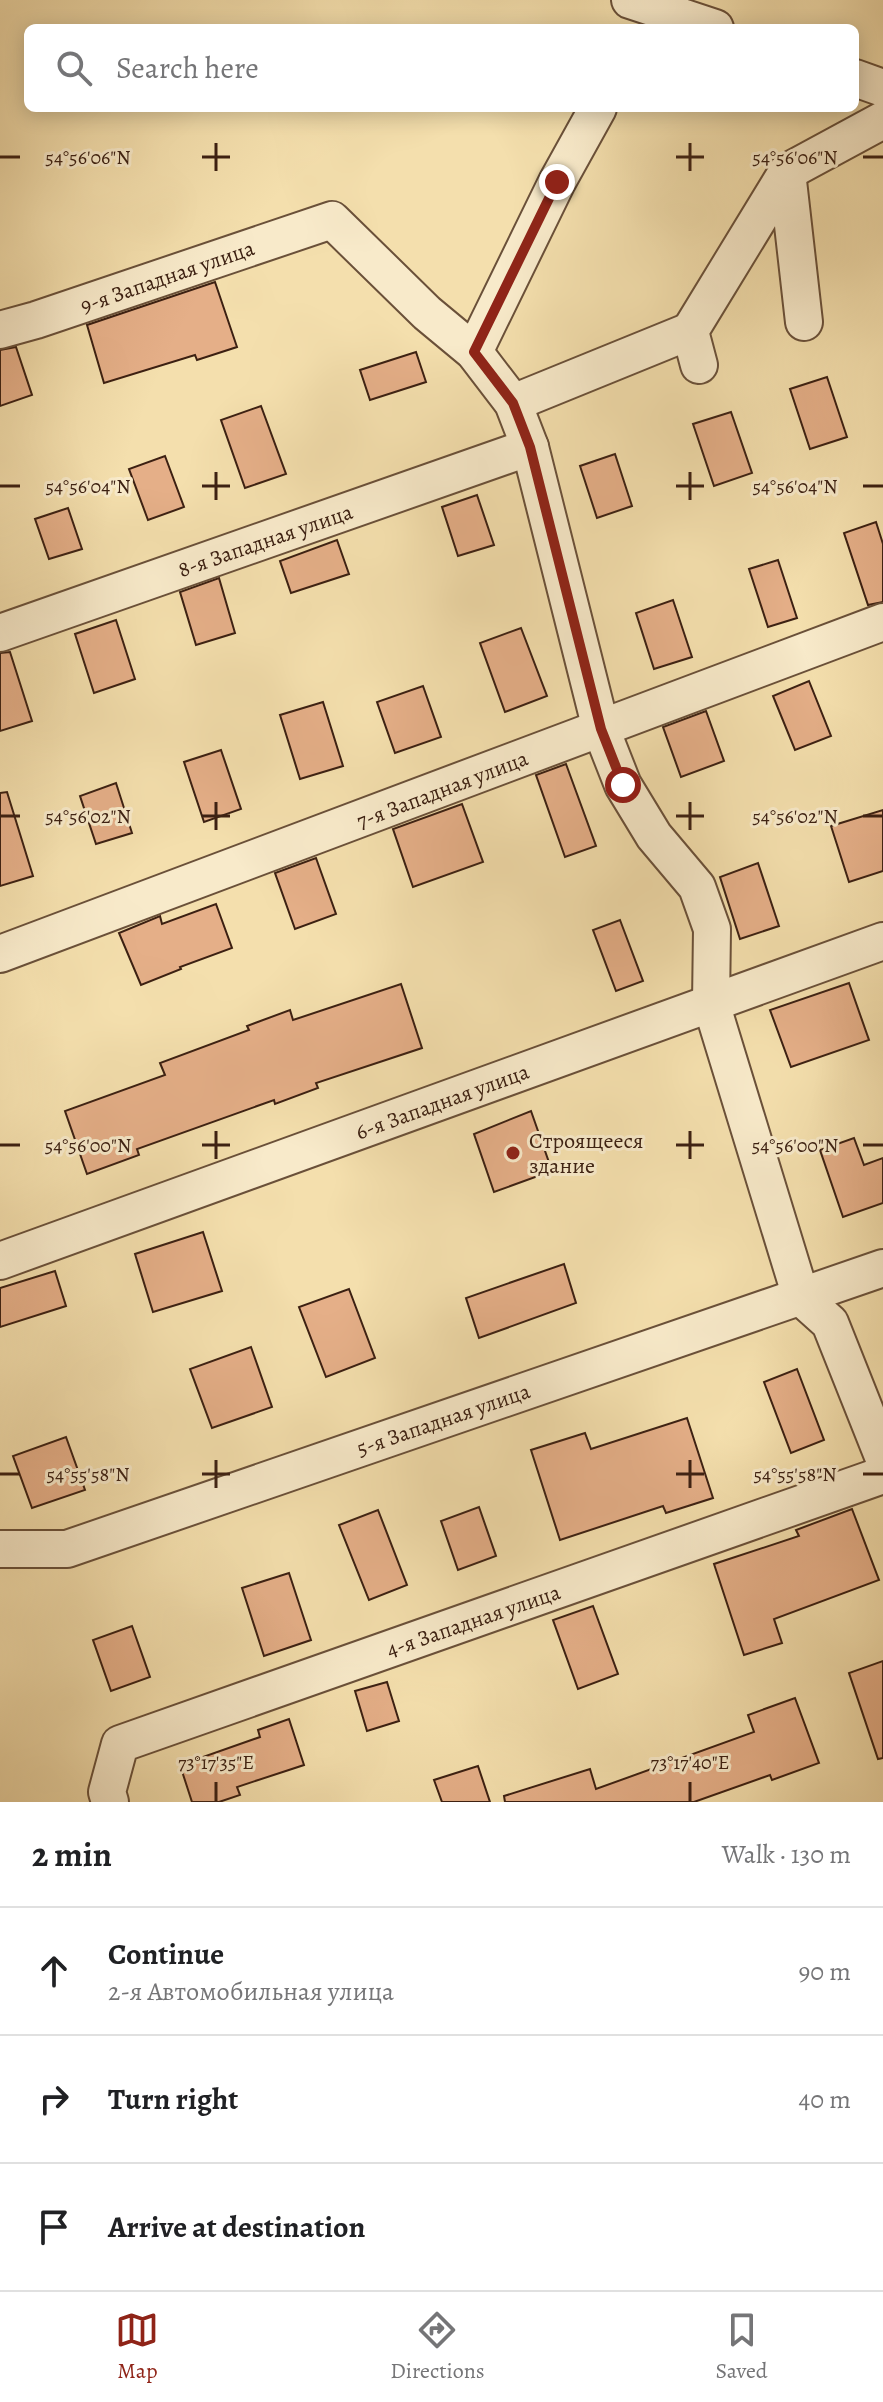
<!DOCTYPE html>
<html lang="en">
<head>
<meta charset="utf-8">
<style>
	:root { --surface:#fff; --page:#f2f2f2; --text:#202124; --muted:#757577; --line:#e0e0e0; --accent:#8f2418 }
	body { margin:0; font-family:Alegreya,serif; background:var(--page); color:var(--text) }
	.stop { position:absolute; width:24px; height:24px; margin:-18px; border:6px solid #8f2418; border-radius:50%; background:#fff }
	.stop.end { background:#8f2418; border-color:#fff; box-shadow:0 2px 8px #0008 }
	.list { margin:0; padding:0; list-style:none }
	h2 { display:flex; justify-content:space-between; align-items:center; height:104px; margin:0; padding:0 32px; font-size:34px }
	h2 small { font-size:26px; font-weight:400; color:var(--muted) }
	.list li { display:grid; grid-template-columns:52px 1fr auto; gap:24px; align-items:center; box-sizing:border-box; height:128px; padding:0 32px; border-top:2px solid var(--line) }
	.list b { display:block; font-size:30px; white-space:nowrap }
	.list p { margin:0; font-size:26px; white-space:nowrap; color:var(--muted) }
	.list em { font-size:26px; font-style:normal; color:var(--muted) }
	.icon { flex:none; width:44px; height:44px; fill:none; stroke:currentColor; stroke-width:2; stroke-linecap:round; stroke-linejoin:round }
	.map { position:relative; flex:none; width:883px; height:1802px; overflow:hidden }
	.search { position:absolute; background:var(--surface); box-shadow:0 4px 20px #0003; left:24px; right:24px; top:24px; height:88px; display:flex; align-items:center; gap:20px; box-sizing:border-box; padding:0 28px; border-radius:12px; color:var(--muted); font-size:30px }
	.sheet { height:488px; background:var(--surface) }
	nav { display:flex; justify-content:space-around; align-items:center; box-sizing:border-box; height:112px; border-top:2px solid var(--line); background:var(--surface); font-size:22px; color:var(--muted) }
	nav a { display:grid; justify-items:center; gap:4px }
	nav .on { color:var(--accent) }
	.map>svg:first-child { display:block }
	.building { fill:#e5af88; stroke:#3c2012; stroke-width:2 }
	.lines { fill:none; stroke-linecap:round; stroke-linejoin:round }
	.minor-casing { stroke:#6a5039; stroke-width:40 }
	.minor { stroke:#f8eaca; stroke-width:36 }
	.route { stroke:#8f2418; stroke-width:10 }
	.ticks { fill:none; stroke:#3c2012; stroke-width:3 }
	.poi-dot { fill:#8f2418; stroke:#f8eaca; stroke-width:3 }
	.labels { text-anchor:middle; stroke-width:6; stroke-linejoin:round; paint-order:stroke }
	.street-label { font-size:22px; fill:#3c2012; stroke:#f8eaca }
	.poi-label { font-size:22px; fill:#3c2012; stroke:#f8eaca; text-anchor:start }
	.ticks-label { font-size:20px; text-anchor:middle; fill:#3c2012; stroke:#f8eaca; stroke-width:6; stroke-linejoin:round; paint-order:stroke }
</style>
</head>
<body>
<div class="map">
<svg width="883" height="1802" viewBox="0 0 883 1802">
	<rect width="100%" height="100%" fill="#f4dfad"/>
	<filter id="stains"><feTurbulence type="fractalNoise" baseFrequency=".0025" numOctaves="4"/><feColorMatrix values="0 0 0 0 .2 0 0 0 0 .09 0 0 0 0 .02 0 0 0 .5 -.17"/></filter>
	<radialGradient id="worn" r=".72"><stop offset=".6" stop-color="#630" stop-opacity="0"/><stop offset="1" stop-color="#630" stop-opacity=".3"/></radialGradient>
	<g class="building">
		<path d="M215 282 237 347 197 360 195 355 104 383 87 325Z"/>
		<path d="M16 347 32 395 0 406V350Z"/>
		<path d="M416 352 426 382 370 400 360 370Z"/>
		<path d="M827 377 847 437 810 449 790 389Z"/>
		<path d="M261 406 286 474 245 488 221 420Z"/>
		<path d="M731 412 752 473 714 486 693 424Z"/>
		<path d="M615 454 632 506 597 518 580 466Z"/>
		<path d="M165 456 184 507 148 520 129 469Z"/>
		<path d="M477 495 494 545 458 556 442 507Z"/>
		<path d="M68 508 82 549 49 559 35 519Z"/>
		<path d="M876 522 883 544V602L868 605 844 533Z"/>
		<path d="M337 540 349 574 291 593 280 561Z"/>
		<path d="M778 560 797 618 768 627 749 569Z"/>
		<path d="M219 578 235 633 196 645 180 592Z"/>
		<path d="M673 600 692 657 654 669 636 613Z"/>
		<path d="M116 620 135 679 94 693 75 634Z"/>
		<path d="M521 628 547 696 505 712 480 643Z"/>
		<path d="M10 652 32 721 0 731V653Z"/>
		<path d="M809 681 831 736 795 750 773 696Z"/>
		<path d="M423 686 441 737 395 753 377 702Z"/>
		<path d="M323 702 343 766 300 779 280 715Z"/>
		<path d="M706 711 724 761 681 777 663 727Z"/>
		<path d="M221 750 241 809 204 822 184 762Z"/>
		<path d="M566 764 596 846 565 857 536 775Z"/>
		<path d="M116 783 132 833 96 844 80 796Z"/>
		<path d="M7 792 33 876 0 886V793Z"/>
		<path d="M462 804 483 862 413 887 393 829Z"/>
		<path d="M883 810V871L849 882 831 826Z"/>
		<path d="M316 858 336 914 295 929 275 873Z"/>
		<path d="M758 863 779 926 740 939 720 877Z"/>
		<path d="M216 904 232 948 180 967 181 969 141 985 119 933 160 916 162 924Z"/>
		<path d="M620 920 643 981 616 991 593 930Z"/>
		<path d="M849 983 869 1040 791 1067 770 1010Z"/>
		<path d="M401 984 422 1048 316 1083 318 1088 275 1104 274 1100 137 1149 139 1155 87 1174 65 1111 165 1075 160 1063 249 1030 247 1026 290 1010 293 1020Z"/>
		<path d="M531 1111 552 1171 494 1192 474 1134Z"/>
		<path d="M854 1138 864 1165 883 1158V1203L843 1217 820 1150Z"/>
		<path d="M203 1232 222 1291 153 1312 135 1254Z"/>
		<path d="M564 1264 576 1303 479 1338 466 1298Z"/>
		<path d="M55 1271 66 1306 0 1327V1288Z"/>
		<path d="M349 1289 375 1358 326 1377 299 1307Z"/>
		<path d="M251 1347 272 1407 212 1428 190 1369Z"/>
		<path d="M797 1369 824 1440 791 1453 764 1382Z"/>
		<path d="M687 1418 713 1498 666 1513 663 1506 560 1540 531 1450 585 1433 591 1449Z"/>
		<path d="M66 1437 85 1490 32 1508 13 1456Z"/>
		<path d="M479 1507 496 1556 458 1570 441 1521Z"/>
		<path d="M852 1509 879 1580 774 1619 782 1643 744 1655 714 1564 799 1536 796 1530Z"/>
		<path d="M378 1510 407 1585 369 1600 339 1525Z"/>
		<path d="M289 1573 311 1640 264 1656 242 1588Z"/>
		<path d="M593 1606 618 1674 578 1689 553 1620Z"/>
		<path d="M132 1626 150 1677 111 1691 93 1640Z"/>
		<path d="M883 1661V1758L878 1759 849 1673Z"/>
		<path d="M387 1682 399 1721 367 1731 355 1691Z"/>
		<path d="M795 1698 819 1763 772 1780 770 1775 694 1802H505L504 1796 590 1769 596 1789 754 1732 748 1715Z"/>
		<path d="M289 1719 304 1765 237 1787 240 1795 219 1802H192L180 1765 260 1737 258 1730Z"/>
		<path d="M478 1766 490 1802H442L434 1780Z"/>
	</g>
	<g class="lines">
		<g class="minor-casing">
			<g id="minor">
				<path d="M630 0 715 28"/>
				<path d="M855 78 883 88"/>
				<path d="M787 172 804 322"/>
				<path d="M0 330 36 320 332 220 427 313 474 352 513 403 530 447 601 729 623 785 654 836 697 887 712 929 711 1003 801 1297 830 1323 883 1456"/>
				<path d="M474 352 557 182 598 108"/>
				<path d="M699 365 690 331 787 172 883 120"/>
				<path d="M513 403 690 331"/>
				<path d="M0 633 530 447"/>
				<path d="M0 954 883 622"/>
				<path d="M0 1261 883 941"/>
				<path d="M0 1549H67L883 1268"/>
				<path d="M110 1802 107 1792 120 1744 883 1475"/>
			</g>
		</g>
		<use href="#minor" class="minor"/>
	</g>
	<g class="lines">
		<path class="route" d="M557 182 474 352 513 403 530 447 601 729 623 785"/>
	</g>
	<path class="ticks" d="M216 143V171M690 143V171M0 157H20M202 157H230M676 157H704M863 157H883M216 472V500M690 472V500M0 486H20M202 486H230M676 486H704M863 486H883M216 802V830M690 802V830M0 816H20M202 816H230M676 816H704M863 816H883M216 1131V1159M690 1131V1159M0 1145H20M202 1145H230M676 1145H704M863 1145H883M216 1460V1488M690 1460V1488M0 1474H20M202 1474H230M676 1474H704M863 1474H883M216 1782V1802M690 1782V1802"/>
	<circle class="poi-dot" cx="513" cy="1153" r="8"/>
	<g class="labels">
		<g class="street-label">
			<text transform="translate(167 276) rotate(-19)" y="8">9-я Западная улица</text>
			<text transform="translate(265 540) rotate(-19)" y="8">8-я Западная улица</text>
			<text transform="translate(442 789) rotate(-21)" y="8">7-я Западная улица</text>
			<text transform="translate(442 1101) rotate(-20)" y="8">6-я Западная улица</text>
			<text transform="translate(443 1419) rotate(-19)" y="8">5-я Западная улица</text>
			<text transform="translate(473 1620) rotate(-19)" y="8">4-я Западная улица</text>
		</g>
		<g class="poi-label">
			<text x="529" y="1148">Строящееся<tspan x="529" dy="25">здание</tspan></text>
		</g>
	</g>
	<g class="ticks-label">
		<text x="88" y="164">54°56'06"N</text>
		<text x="795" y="164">54°56'06"N</text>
		<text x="88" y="493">54°56'04"N</text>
		<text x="795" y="493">54°56'04"N</text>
		<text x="88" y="823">54°56'02"N</text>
		<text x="795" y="823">54°56'02"N</text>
		<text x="88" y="1152">54°56'00"N</text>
		<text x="795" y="1152">54°56'00"N</text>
		<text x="88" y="1481">54°55'58"N</text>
		<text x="795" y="1481">54°55'58"N</text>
		<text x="216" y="1769">73°17'35"E</text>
		<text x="690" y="1769">73°17'40"E</text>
	</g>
	<rect width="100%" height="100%" filter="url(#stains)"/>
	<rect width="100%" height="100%" fill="url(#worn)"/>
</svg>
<div class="stop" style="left:623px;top:785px"></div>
<div class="stop end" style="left:557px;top:182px"></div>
<div class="search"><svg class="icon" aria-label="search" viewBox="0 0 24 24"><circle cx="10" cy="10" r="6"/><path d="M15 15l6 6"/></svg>Search here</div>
</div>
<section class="sheet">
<h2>2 min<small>Walk · 130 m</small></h2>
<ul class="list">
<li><svg class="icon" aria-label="ahead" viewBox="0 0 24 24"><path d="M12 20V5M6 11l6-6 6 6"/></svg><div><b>Continue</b><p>2-я Автомобильная улица</p></div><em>90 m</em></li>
<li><svg class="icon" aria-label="right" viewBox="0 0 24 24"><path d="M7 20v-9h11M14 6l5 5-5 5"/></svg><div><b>Turn right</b></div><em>40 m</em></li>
<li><svg class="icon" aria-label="arrive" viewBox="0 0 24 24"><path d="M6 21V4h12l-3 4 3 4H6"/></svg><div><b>Arrive at destination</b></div></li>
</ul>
</section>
<nav>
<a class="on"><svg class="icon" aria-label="map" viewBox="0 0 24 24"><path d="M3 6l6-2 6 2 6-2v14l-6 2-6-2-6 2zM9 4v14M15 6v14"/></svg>Map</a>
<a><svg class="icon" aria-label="directions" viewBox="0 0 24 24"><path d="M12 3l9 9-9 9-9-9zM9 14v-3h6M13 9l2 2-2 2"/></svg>Directions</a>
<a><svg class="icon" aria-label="saved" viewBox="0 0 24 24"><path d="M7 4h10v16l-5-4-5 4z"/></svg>Saved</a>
</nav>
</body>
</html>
